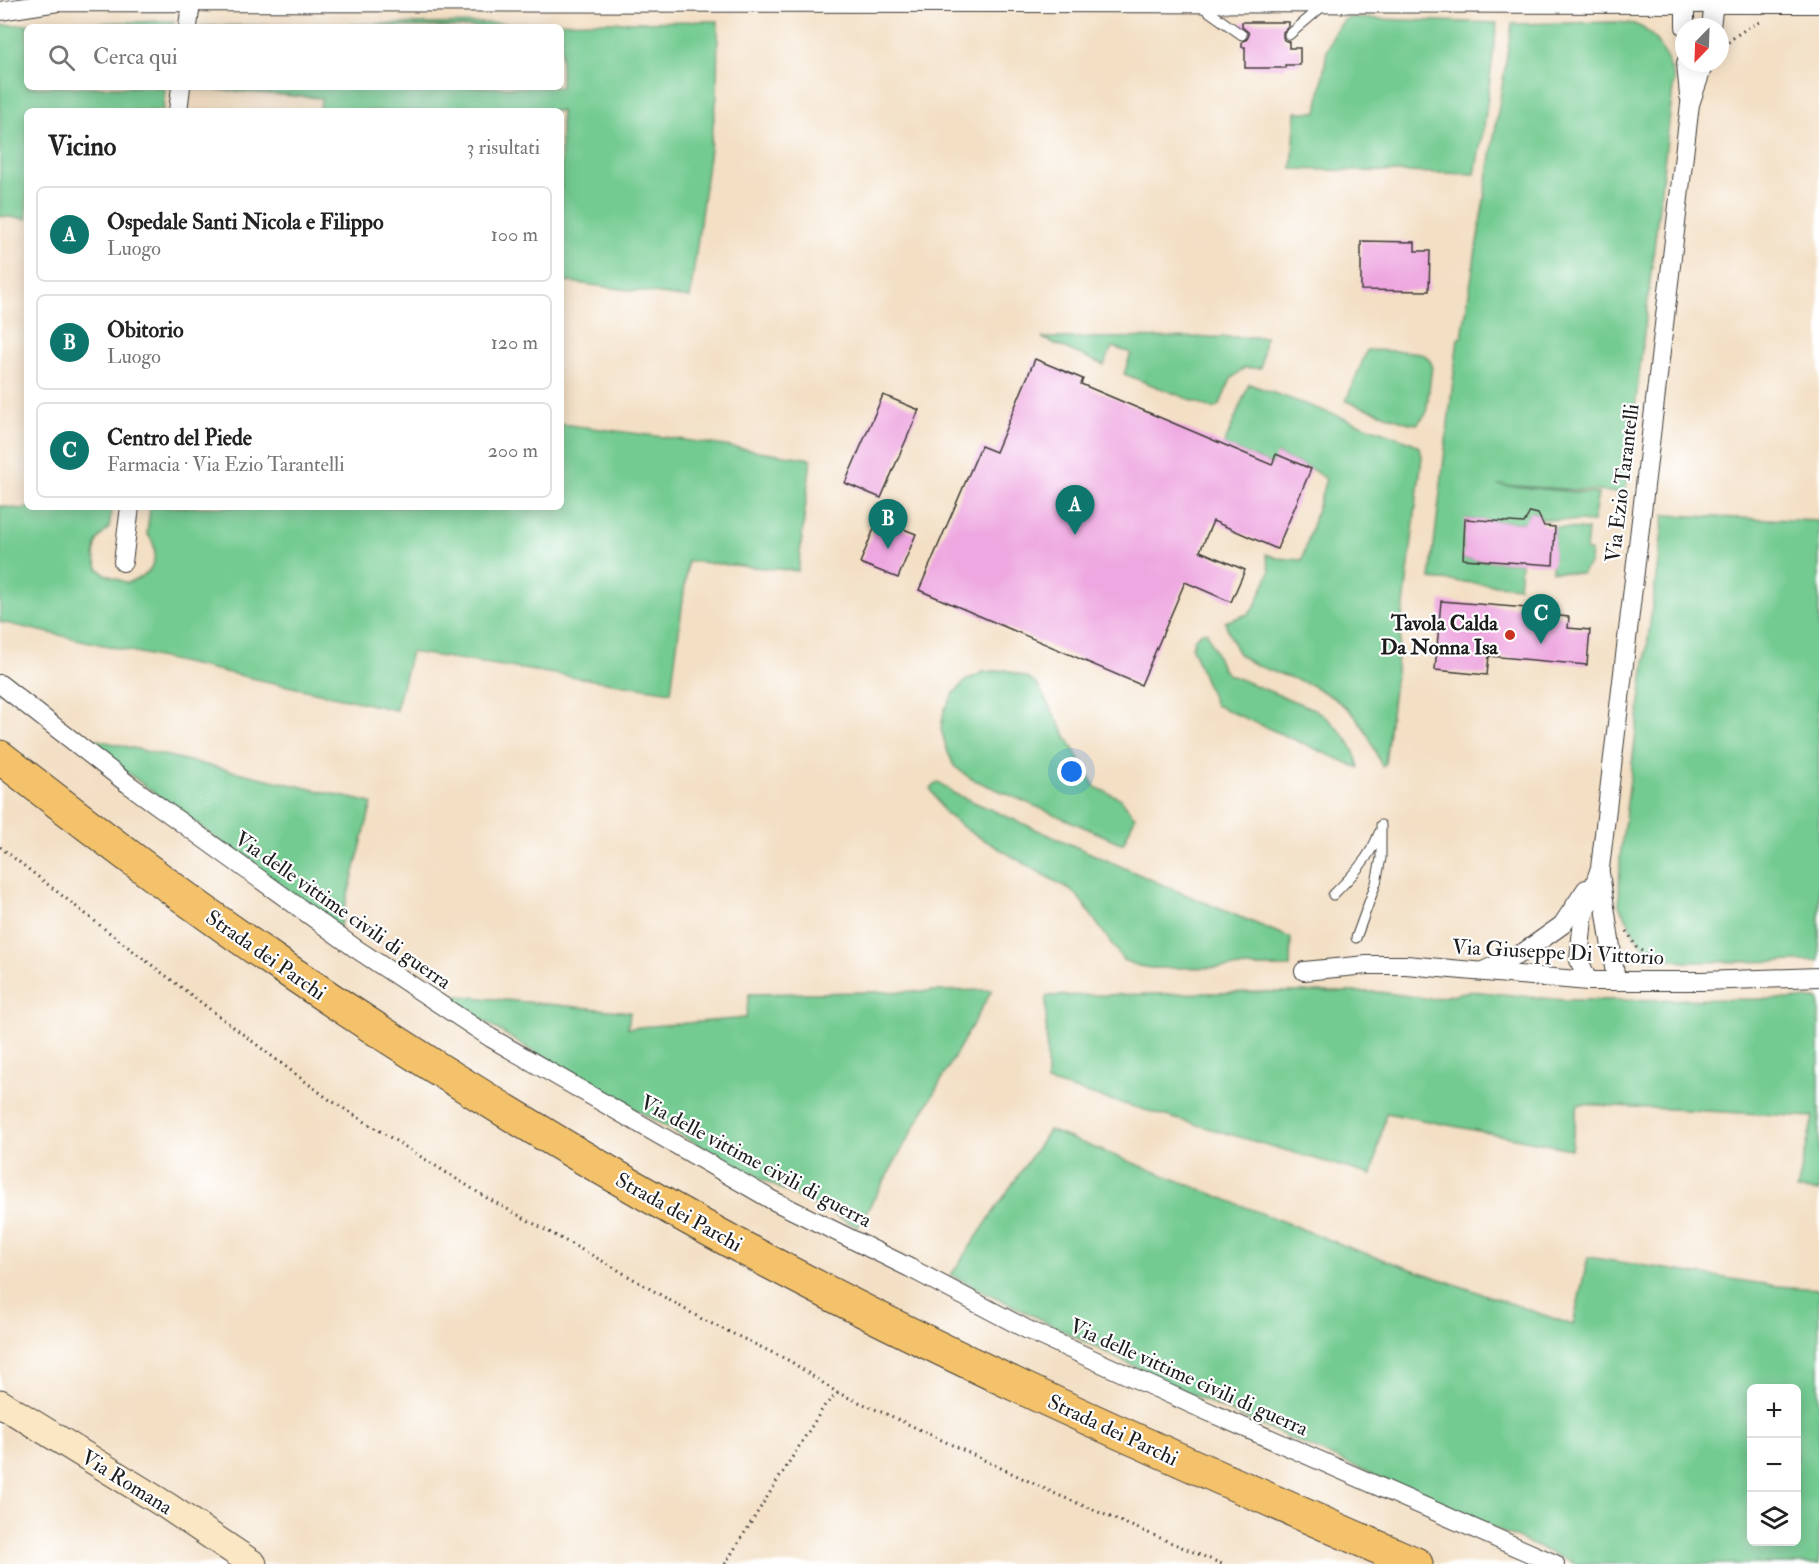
<!DOCTYPE html>
<html lang="it">
<head>
<meta charset="utf-8">
<style>
	:root { --surface:#fff; --page:#f2f2f2; --text:#222; --muted:#767676; --line:#e0e0e0; --accent:#0f766e }
	body { margin:0; font-family:"IM FELL Double Pica",serif; background:var(--page); color:var(--text) }
	.controls { position:absolute; right:18px; bottom:18px; display:grid; overflow:hidden; border-radius:9px; box-shadow:0 3px 15px #0003 }
	.controls button { width:54px; height:54px; display:grid; place-items:center; padding:0; border:0; border-bottom:2px solid var(--line); background:var(--surface); color:var(--text); font:30px sans-serif }
	.compass { position:absolute; left:1675px; top:18px; width:54px; height:54px; border-radius:50%; background:var(--surface); box-shadow:0 3px 15px #0003; rotate:203deg }
	.you { position:absolute; left:1072px; top:772px; width:21px; height:21px; margin:-15px; border:4px solid #fff; border-radius:50%; background:#1a73e8; box-shadow:0 0 0 9px #1a73e833 }
	.badge { display:grid; place-items:center; width:39px; height:39px; border-radius:50%; background:var(--accent); color:#fff; font-size:20px; font-weight:700 }
	.pin { position:absolute; translate:-50% -50px; filter:drop-shadow(0 2px 3px #0008) }
	.pin::after { content:''; position:absolute; top:32px; width:21px; height:18px; background:inherit; clip-path:polygon(0 0,100% 0,50% 100%) }
	.list { margin:0; padding:0; list-style:none }
	h2 { display:flex; justify-content:space-between; align-items:center; height:78px; margin:0; padding:0 24px; font-size:26px }
	h2 small { font-size:20px; font-weight:400; color:var(--muted) }
	.list li { display:grid; grid-template-columns:39px 1fr auto; gap:18px; align-items:center; box-sizing:border-box; height:96px; margin:0 12px 12px; padding:0 12px; border:2px solid var(--line); border-radius:9px }
	.list b { display:block; font-size:22px; white-space:nowrap }
	.list p { margin:0; font-size:20px; white-space:nowrap; color:var(--muted) }
	.list em { font-size:20px; font-style:normal; color:var(--muted) }
	.icon { flex:none; width:33px; height:33px; fill:none; stroke:currentColor; stroke-width:2; stroke-linecap:round; stroke-linejoin:round }
	.map { position:relative; flex:none; width:1819px; height:1564px; overflow:hidden }
	.search { position:absolute; background:var(--surface); box-shadow:0 3px 15px #0003; left:24px; top:24px; width:540px; height:66px; display:flex; align-items:center; gap:15px; box-sizing:border-box; padding:0 21px; border-radius:9px; color:var(--muted); font-size:22px }
	.panel { position:absolute; background:var(--surface); box-shadow:0 3px 15px #0003; left:24px; top:108px; width:540px; height:402px; border-radius:9px }
	.map>svg:first-child { display:block }
	.green { fill:#73cb91; stroke:#487456; stroke-width:1.5; fill-rule:evenodd }
	.building { fill:#eea7e0 }
	.lines { fill:none; stroke-linecap:round; stroke-linejoin:round }
	.service-casing { stroke:#3c3935; stroke-width:11 }
	.minor-casing { stroke:#3c3935; stroke-width:20 }
	.secondary-casing { stroke:#3c3935; stroke-width:29 }
	.motorway-casing { stroke:#3c3935; stroke-width:35 }
	.path { stroke:#3c3935; stroke-width:3; stroke-dasharray:1.5 4.5; stroke-linecap:butt }
	.service { stroke:#fff; stroke-width:9 }
	.minor { stroke:#fff; stroke-width:18 }
	.secondary { stroke:#fbe7c3; stroke-width:27 }
	.motorway { stroke:#f4c26a; stroke-width:33 }
	.poi-dot { fill:#c8321e; stroke:#fff; stroke-width:2 }
	.labels { text-anchor:middle; stroke-width:4.5; stroke-linejoin:round; paint-order:stroke }
	.street-label { font-size:21px; fill:#1c1c1c; stroke:#fff }
	.poi-label { font-size:21px; font-weight:bold; fill:#1c1c1c; stroke:#fff; text-anchor:end }
</style>
</head>
<body>
<div class="map">
<svg width="1819" height="1564" viewBox="0 0 1819 1564">
	<rect width="100%" height="100%" fill="#fff"/>
	<filter id="ink" filterUnits="userSpaceOnUse"><feTurbulence type="fractalNoise" baseFrequency=".0167" numOctaves="2"/><feDisplacementMap in="SourceGraphic" scale="12" xChannelSelector="R" yChannelSelector="G"/><feConvolveMatrix kernelMatrix="1 2 1 2 8 2 1 2 1" color-interpolation-filters="sRGB"/></filter>
	<filter id="wash" filterUnits="userSpaceOnUse"><feTurbulence type="fractalNoise" baseFrequency=".008" numOctaves="4" result="noise"/><feDisplacementMap in="SourceGraphic" scale="24" xChannelSelector="R" yChannelSelector="G"/><feGaussianBlur stdDeviation="1.35" result="paint"/><feColorMatrix in="noise" values="0 0 0 0 0 0 0 0 0 0 0 0 0 0 0 0 0 1.4 0 .05"/><feComposite in="paint" operator="in"/></filter>
	<g filter="url(#wash)">
		<rect width="100%" height="100%" fill="#f3dfc4"/>
		<g class="green">
			<path d="M1346 18 1497 23 1484 127 1475 174 1292 169 1296 112H1317L1327 51 1335 31Z"/>
			<path d="M174 21 173 27H27V87H165L163 111H27V219L0 216V26L4 25Z"/>
			<path d="M718 21 717 96 690 298 561 281V111H320L321 98 193 88 561 87V27H201V26Z"/>
			<path d="M1619 22C1624 23 1629 23 1634 24 1656 31 1669 59 1674 80L1625 493 1498 485 1598 494 1593 522 1541 519 1538 514 1532 512 1528 515 1526 523 1466 519 1463 559 1521 563 1519 587 1430 579 1458 338 1462 337 1512 24Z"/>
			<path d="M1265 337 1261 368H1244L1231 379 1220 404 1214 409 1124 374 1131 353 1112 347 1104 365 1042 338Z"/>
			<path d="M1367 350C1380 351 1414 349 1424 355 1429 357 1431 362 1432 366L1426 414 1417 424 1409 423 1346 401Z"/>
			<path d="M1249 384 1411 442 1419 447 1422 456 1385 764 1382 767C1374 749 1367 729 1354 715 1343 703 1326 693 1313 686 1294 677 1249 668 1238 652 1232 643 1229 632 1225 622L1248 614 1255 606 1270 571 1266 554 1277 558 1302 560 1326 479 1311 469 1277 454 1272 465 1224 445Z"/>
			<path d="M561 424 671 438 811 459 798 571 688 561 671 692 411 652 396 710 0 622V506L19 509 31 507H112L109 528 97 540 94 556 98 568 105 574 127 583C135 580 144 577 149 571 157 559 157 544 147 534L150 507H561Z"/>
			<path d="M1664 515 1819 521V961L1684 962 1669 959 1654 960 1656 956 1645 948 1637 938 1619 905 1620 857Z"/>
			<path d="M1555 527 1588 530 1586 551H1591L1590 562 1582 574 1552 571Z"/>
			<path d="M1202 632H1207L1222 668 1227 674 1316 710C1337 725 1354 742 1359 768L1215 705 1192 648 1195 638Z"/>
			<path d="M1006 670 1028 678 1038 686 1095 787 1120 798 1135 817 1123 844 970 778 954 766 947 750 941 729 944 711 954 693 965 681 983 672Z"/>
			<path d="M76 735 372 803 339 929Z"/>
			<path d="M939 782 953 793 1184 894 1291 938 1290 967 1151 968 1139 966 1123 960 1077 895 1070 890 967 830 945 813 930 788Z"/>
			<path d="M992 990 858 1227 739 1168 527 1048 441 994 630 1012 628 1028 746 1018 749 994Z"/>
			<path d="M1470 991 1563 1000 1819 999V1191L1797 1190 1813 1117 1578 1104 1571 1149 1386 1113 1372 1175 1047 1082 1046 996 1263 992H1379L1432 999Z"/>
			<path d="M1049 1130 1353 1249 1573 1325 1588 1257 1777 1286 1819 1289V1564H1576L1190 1394 951 1275ZM1752 1388H1796V1542H1752Z"/>
		</g>
		<g id="blocks">
			<g class="building">
				<path d="M1242 22H1289V26L1283 32V37L1284 40 1289 42V48H1300V65H1285V68H1245V47H1242V42L1247 39 1249 35 1248 32 1242 27Z"/>
				<path d="M1361 241 1415 242V251H1430L1429 291 1361 290Z"/>
				<path d="M1035 359 1083 379 1081 384 1272 465 1276 454 1311 469 1277 549 1213 521 1200 551 1245 570 1231 602 1185 582 1141 685 919 590 981 446 996 452Z"/>
				<path d="M883 395 919 410 881 498 845 483Z"/>
				<path d="M1530 512 1538 514 1544 526 1555 527 1553 565 1463 559 1465 519 1524 523Z"/>
				<path d="M878 519 916 534 898 578 860 563Z"/>
				<path d="M1441 601 1550 610V615L1569 617 1568 628 1590 630 1587 665 1489 656 1487 675 1435 670Z"/>
			</g>
		</g>
	</g>
	<g filter="url(#ink)">
		<use href="#blocks" fill-opacity="0" stroke="#3c3935" stroke-width="1.5"/>
		<g class="lines">
			<g class="service-casing">
				<g id="service">
					<path d="M1201 6 1242 35"/>
					<path d="M1289 35 1324 5"/>
					<path d="M1333 895C1351 877 1370 858 1379 833"/>
					<path d="M1356 938 1376 883 1381 858V825"/>
				</g>
			</g>
			<g class="minor-casing">
				<g id="minor">
					<path d="M0 11 58 2 1819 4"/>
					<path d="M188 27 191 2"/>
					<path d="M1685 27V3"/>
					<path d="M1711 27 1714 3"/>
					<path d="M1686 63 1689 96"/>
					<path d="M178 111 181 87"/>
					<path d="M123 562 130 507"/>
					<path d="M0 684 128 784 355 948 491 1038 772 1200 910 1268 1028 1330 1200 1408 1555 1564"/>
					<path d="M1600 873 1616 981"/>
					<path d="M1304 971 1367 965H1406L1588 981H1702L1819 977"/>
					<path d="M1483 971 1524 952 1562 925 1586 889"/>
					<path d="M1588 981 1579 960 1583 918 1600 868 1690 104 1704 63"/>
				</g>
			</g>
			<g class="secondary-casing">
				<path id="secondary" d="M0 1403 167 1506 253 1564"/>
			</g>
			<g class="motorway-casing">
				<path id="motorway" d="M0 757C91 828 182 898 277 963 397 1045 520 1122 646 1194 893 1336 1155 1450 1416 1564"/>
			</g>
			<g class="path">
				<path d="M1720 51C1731 38 1745 28 1761 22"/>
				<path d="M0 847 124 944 327 1098 487 1198 606 1263 700 1318 790 1361 838 1393"/>
				<path d="M1627 931 1636 947 1660 963"/>
				<path d="M725 1564 825 1405 838 1393 893 1417 1058 1495 1222 1564"/>
			</g>
			<use href="#service" class="service"/>
			<use href="#minor" class="minor"/>
			<use href="#secondary" class="secondary"/>
			<use href="#motorway" class="motorway"/>
		</g>
	</g>
	<circle class="poi-dot" cx="1510" cy="635" r="6"/>
	<g class="labels">
		<g class="street-label">
			<text transform="translate(1622 483) rotate(-83)" y="7">Via Ezio Tarantelli</text>
			<text transform="translate(343 910) rotate(35)" y="7">Via delle vittime civili di guerra</text>
			<text transform="translate(1558 952) rotate(3)" y="7">Via Giuseppe Di Vittorio</text>
			<text transform="translate(266 955) rotate(35)" y="7">Strada dei Parchi</text>
			<text transform="translate(756 1161) rotate(28)" y="7">Via delle vittime civili di guerra</text>
			<text transform="translate(679 1212) rotate(29)" y="7">Strada dei Parchi</text>
			<text transform="translate(1189 1377) rotate(24)" y="7">Via delle vittime civili di guerra</text>
			<text transform="translate(1113 1430) rotate(25)" y="7">Strada dei Parchi</text>
			<text transform="translate(127 1482) rotate(32)" y="7">Via Romana</text>
		</g>
		<g class="poi-label">
			<text x="1498" y="630">Tavola Calda<tspan x="1498" dy="24">Da Nonna Isa</tspan></text>
		</g>
	</g>
</svg>
<div class="controls">
<button>+</button>
<button>−</button>
<button><svg class="icon" aria-label="layers" viewBox="0 0 24 24"><path d="M12 4l9 5-9 5-9-5zM3 14l9 5 9-5"/></svg></button>
</div>
<svg class="compass" viewBox="-18 -18 36 36"><path d="M0-13l5 13h-10z" fill="#e53935"/><path d="M0 13l5-13h-10z" fill="#767676"/></svg>
<div class="you"></div>
<div class="pin badge" style="left:1075px;top:535px">A</div>
<div class="pin badge" style="left:888px;top:549px">B</div>
<div class="pin badge" style="left:1541px;top:644px">C</div>
<div class="search"><svg class="icon" aria-label="search" viewBox="0 0 24 24"><circle cx="10" cy="10" r="6"/><path d="M15 15l6 6"/></svg>Cerca qui</div>
<section class="panel">
<h2>Vicino<small>3 risultati</small></h2>
<ul class="list">
<li><span class="badge">A</span><div><b>Ospedale Santi Nicola e Filippo</b><p>Luogo</p></div><em>100 m</em></li>
<li><span class="badge">B</span><div><b>Obitorio</b><p>Luogo</p></div><em>120 m</em></li>
<li><span class="badge">C</span><div><b>Centro del Piede</b><p>Farmacia · Via Ezio Tarantelli</p></div><em>200 m</em></li>
</ul>
</section>
</div>
</body>
</html>
